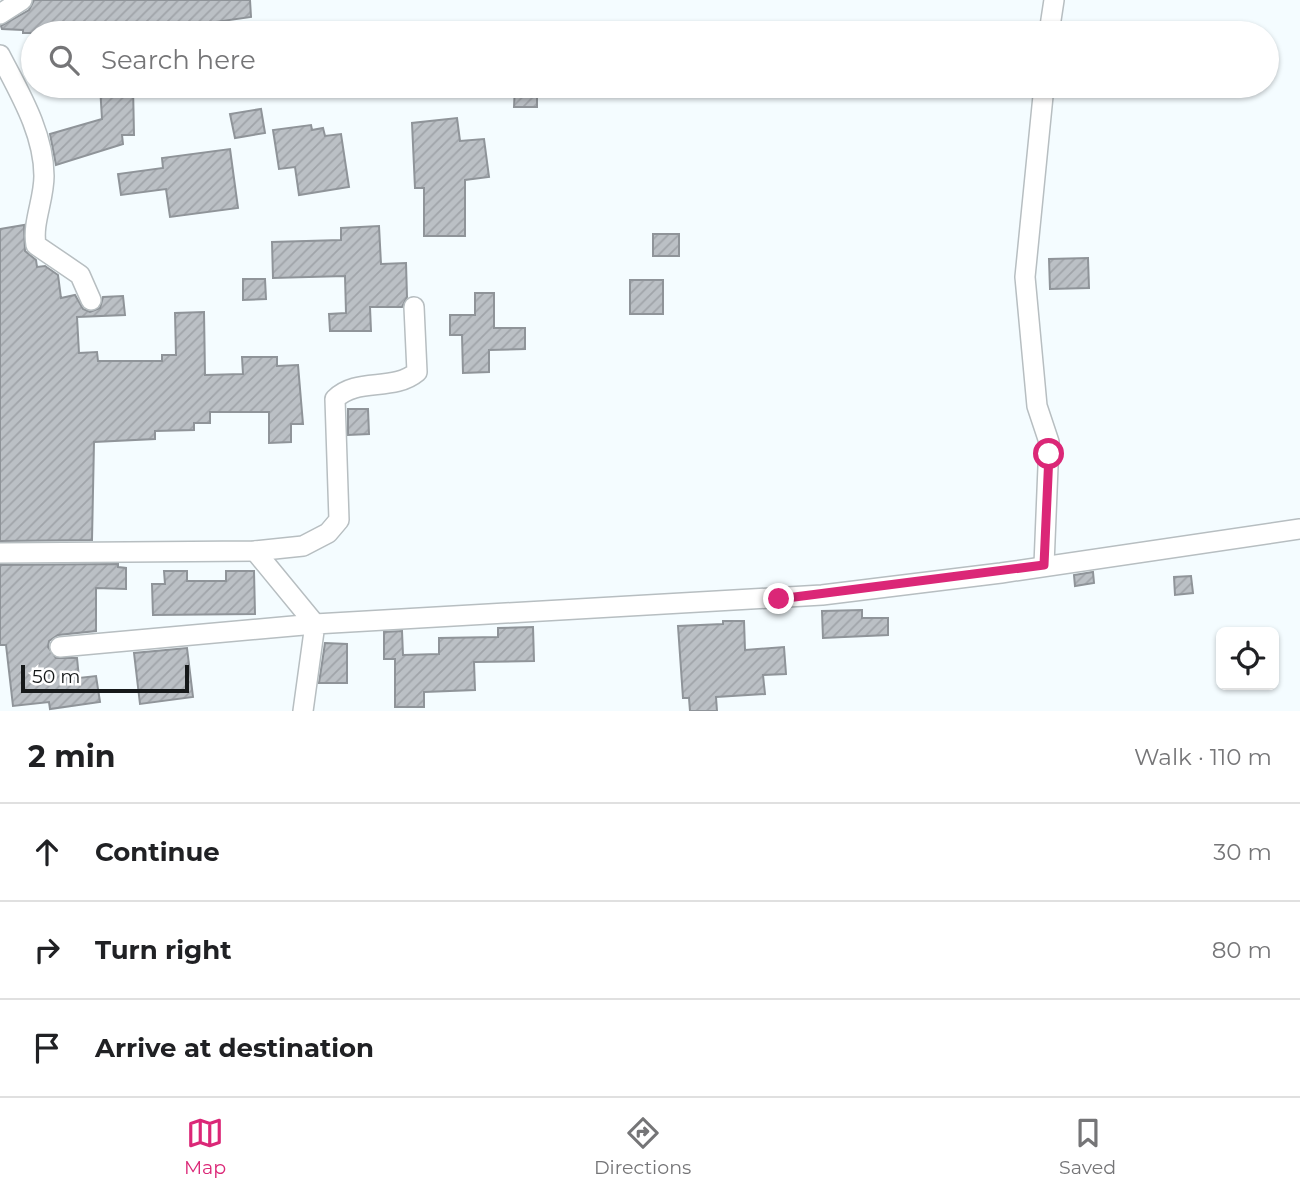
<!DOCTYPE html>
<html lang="en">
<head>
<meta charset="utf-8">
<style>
	:root { --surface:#fff; --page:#f6f6f6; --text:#202124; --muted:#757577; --line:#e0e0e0; --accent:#db2777 }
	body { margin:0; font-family:Montserrat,sans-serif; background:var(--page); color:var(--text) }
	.controls { position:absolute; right:21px; bottom:21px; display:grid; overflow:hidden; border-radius:10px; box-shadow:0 2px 5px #0004 }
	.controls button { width:63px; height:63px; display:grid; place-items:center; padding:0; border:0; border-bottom:2px solid var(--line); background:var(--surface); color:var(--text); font:35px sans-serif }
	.scale { position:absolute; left:21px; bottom:18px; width:168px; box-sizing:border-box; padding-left:7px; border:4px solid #16191a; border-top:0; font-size:19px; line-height:24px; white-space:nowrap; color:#16191a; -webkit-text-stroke:5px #fff; paint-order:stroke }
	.stop { position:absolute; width:21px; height:21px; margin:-16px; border:5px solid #db2777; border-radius:50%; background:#fff }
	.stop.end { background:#db2777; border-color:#fff; box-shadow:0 2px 7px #0008 }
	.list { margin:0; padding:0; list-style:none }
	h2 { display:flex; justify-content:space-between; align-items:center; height:91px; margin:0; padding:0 28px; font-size:30px }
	h2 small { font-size:23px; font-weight:400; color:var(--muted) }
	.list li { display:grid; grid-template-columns:46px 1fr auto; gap:21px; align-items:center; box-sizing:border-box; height:98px; padding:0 28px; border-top:2px solid var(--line) }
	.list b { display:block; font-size:26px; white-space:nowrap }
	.list em { font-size:23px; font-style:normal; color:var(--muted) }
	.icon { flex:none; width:38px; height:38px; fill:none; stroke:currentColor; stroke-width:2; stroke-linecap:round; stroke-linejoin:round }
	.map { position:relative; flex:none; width:1300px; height:711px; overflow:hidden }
	.search { position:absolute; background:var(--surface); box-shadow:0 2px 5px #0004; left:21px; right:21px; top:21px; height:77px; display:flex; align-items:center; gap:18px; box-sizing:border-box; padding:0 24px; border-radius:38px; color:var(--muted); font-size:26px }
	.sheet { height:385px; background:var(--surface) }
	nav { display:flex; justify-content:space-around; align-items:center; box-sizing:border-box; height:98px; border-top:2px solid var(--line); background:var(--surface); font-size:19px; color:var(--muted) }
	nav a { display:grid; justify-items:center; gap:4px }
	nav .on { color:var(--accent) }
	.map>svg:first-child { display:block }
	.building { fill:url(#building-hatch); stroke:#8f9499; stroke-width:2 }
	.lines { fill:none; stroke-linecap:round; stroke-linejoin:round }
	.minor-casing { stroke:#b7bec1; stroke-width:22 }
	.minor { stroke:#fff; stroke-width:19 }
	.route { stroke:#db2777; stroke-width:9 }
</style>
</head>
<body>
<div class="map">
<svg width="1300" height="711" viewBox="0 0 1300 711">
	<defs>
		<pattern id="building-hatch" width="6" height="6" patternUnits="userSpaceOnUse" patternTransform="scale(1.75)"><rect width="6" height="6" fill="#bbc0c5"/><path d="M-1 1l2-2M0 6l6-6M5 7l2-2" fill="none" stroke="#a0a4a9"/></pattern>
	</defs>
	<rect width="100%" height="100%" fill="#f4fcff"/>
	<g class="building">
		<path d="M34 0H250L251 17 138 33H23V30L2 29 1 26 29 10Z"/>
		<path d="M100 86H133L134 135H122L123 144 56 165 50 134 102 119Z"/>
		<path d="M515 86H537V107H514Z"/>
		<path d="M261 109 265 133 235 138 230 114Z"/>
		<path d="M457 118 460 141 484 139 489 177 465 180V236H424V188H415L412 123Z"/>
		<path d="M311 125 312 130 323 128 325 136 341 134 349 187 299 195 295 167 279 169 273 130Z"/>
		<path d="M230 149 238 208 170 217 166 189 121 195 118 174 163 168 162 158Z"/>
		<path d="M24 225 25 251 36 260 37 267 45 266 58 275 61 298 75 295 83 309 90 312 100 308 103 297 123 296 125 315 77 317 79 353 97 352 98 361H162V355H176L175 313 204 312 205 375 243 374 242 357H277V366L298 365 303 424H291V442L269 443V412H210V423H194V430L155 431V439L94 442 92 540 0 541V229Z"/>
		<path d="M379 226 381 264 406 263 407 297 402 307H370L371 331H330L329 314 346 313 345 276 273 278 272 242 341 240V228Z"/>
		<rect x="653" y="234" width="26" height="22"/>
		<path d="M1088 258 1089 288 1050 289 1049 259Z"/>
		<path d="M243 279H265L266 299 243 300Z"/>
		<rect x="630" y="280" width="33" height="34"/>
		<path d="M475 293H494V328H525V349L489 350V372L463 373 462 335H450V315H475Z"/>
		<path d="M348 409H368L369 434 348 435Z"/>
		<path d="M118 564V567L126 568V589L96 588V631L58 635 49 641 48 647 56 658H77L79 678 96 676 100 702 50 709 49 702 13 706 6 645H0V565Z"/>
		<path d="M164 571H187V581H226V571H254L255 614 153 615 152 584H165Z"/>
		<path d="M1093 572 1094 583 1075 586 1074 575Z"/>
		<path d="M1191 576 1193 593 1175 595 1174 577Z"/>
		<path d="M862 610V618H888V635L823 638 822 611Z"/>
		<path d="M723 621H744L745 650 784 647 786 674 763 675 765 694 716 697 717 711H690L689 698H683L678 626 723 624Z"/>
		<path d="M533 627 534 661 474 662 475 690 424 692V707H395V659H384V632L402 631 403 655 439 654V638L498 637V628Z"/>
		<path d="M325 643 347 644V683H319Z"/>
		<path d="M187 648 193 697 140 704 134 653Z"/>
	</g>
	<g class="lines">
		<g class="minor-casing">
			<g id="minor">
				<path d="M0 14 22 0"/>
				<path d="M1049 33 1054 0"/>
				<path d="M0 55C19 92 44 133 44 176 44 200 32 223 36 245L80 275 91 300"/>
				<path d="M255 551 315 624"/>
				<path d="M0 553 255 551 303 546 328 533 339 520 335 399C357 377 393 392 417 372L414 307"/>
				<path d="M1044 565 1049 442 1037 406 1025 277 1044 86"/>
				<path d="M60 647 315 624"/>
				<path d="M303 711 315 624 822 595 1001 573 1300 529"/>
			</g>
		</g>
		<use href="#minor" class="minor"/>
	</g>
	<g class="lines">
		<path class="route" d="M779 599 1044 565 1049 454"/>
	</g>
</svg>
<div class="controls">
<button><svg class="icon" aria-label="locate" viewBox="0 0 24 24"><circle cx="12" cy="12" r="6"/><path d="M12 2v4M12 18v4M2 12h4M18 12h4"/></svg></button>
</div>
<div class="scale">50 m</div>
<div class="stop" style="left:1049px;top:454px"></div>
<div class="stop end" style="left:779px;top:599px"></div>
<div class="search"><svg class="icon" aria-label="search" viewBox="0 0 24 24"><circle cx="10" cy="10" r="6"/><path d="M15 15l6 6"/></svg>Search here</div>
</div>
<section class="sheet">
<h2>2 min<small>Walk · 110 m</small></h2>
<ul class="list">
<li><svg class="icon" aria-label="ahead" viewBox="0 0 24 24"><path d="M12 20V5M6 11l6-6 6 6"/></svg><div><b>Continue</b></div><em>30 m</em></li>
<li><svg class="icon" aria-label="right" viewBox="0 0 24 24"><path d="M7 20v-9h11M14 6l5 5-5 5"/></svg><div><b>Turn right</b></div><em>80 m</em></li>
<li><svg class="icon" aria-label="arrive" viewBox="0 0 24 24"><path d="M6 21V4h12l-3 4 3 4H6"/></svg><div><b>Arrive at destination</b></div></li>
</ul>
</section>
<nav>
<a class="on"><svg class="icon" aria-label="map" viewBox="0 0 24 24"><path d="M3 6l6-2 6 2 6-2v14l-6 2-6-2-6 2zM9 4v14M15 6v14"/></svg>Map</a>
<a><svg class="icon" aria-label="directions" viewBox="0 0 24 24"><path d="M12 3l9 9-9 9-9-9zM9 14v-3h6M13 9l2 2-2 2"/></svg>Directions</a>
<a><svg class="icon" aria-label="saved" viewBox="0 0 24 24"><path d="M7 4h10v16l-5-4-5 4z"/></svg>Saved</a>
</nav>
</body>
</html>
